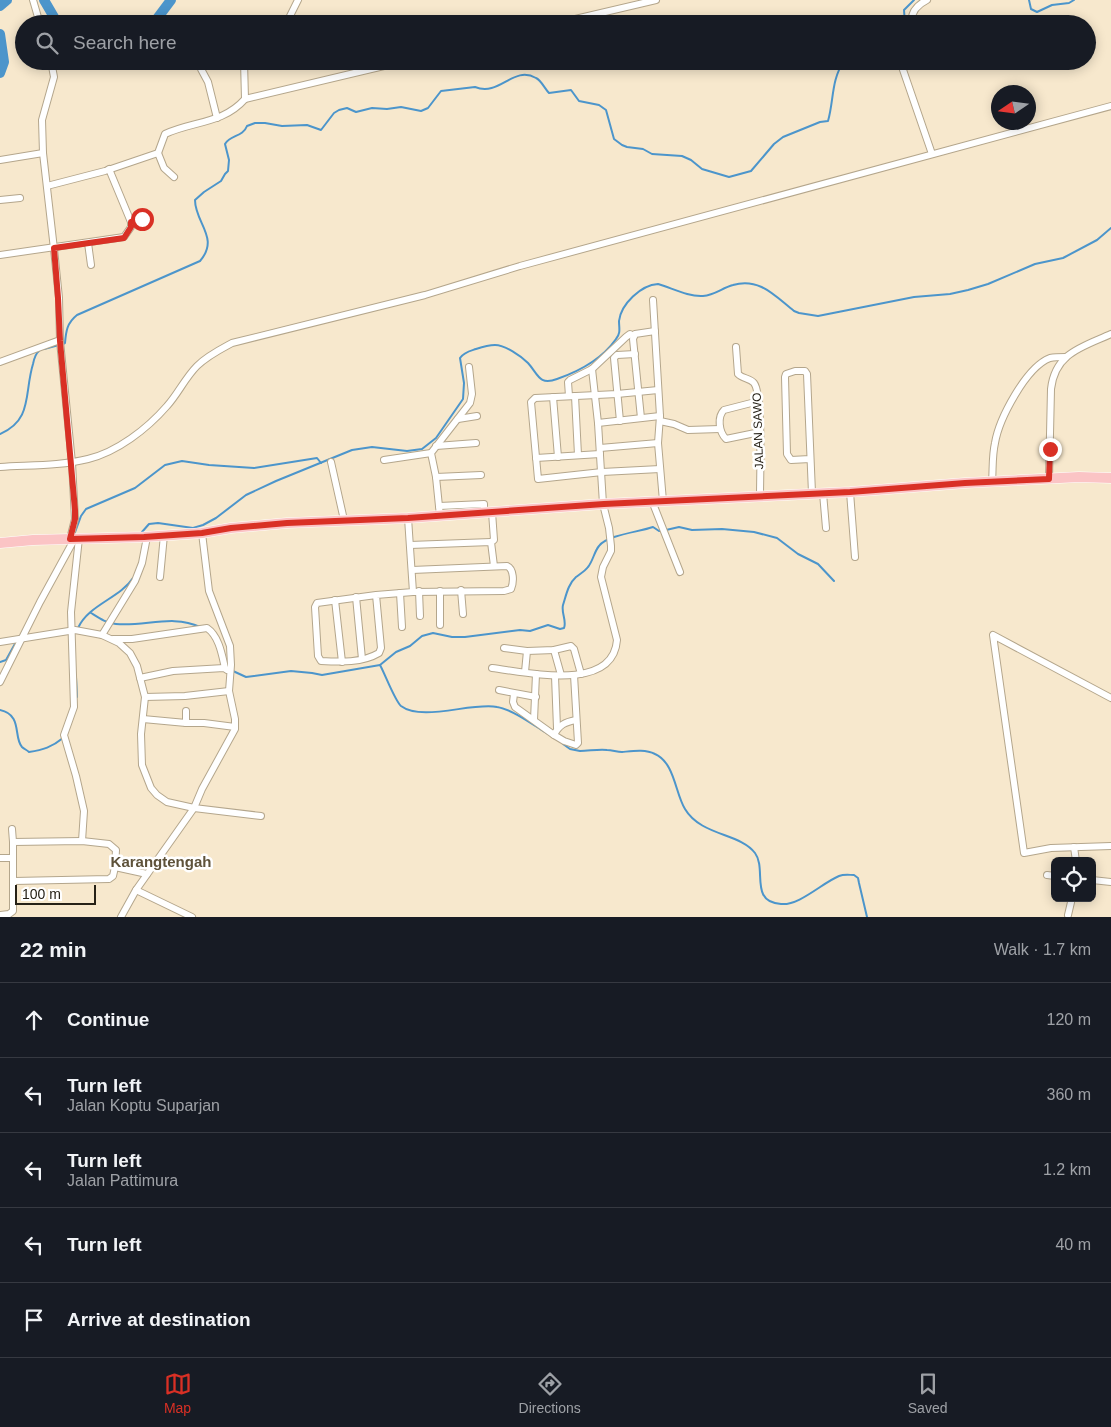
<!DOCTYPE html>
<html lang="en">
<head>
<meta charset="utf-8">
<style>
	:root { --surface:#171b24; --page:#242831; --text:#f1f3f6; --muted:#9ea1a6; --line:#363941; --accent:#d93025 }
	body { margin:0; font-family:Arial,sans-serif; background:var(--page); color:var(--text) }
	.controls { position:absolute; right:15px; bottom:15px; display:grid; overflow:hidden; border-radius:8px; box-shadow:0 2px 12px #0003 }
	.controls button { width:45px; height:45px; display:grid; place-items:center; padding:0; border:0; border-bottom:1px solid var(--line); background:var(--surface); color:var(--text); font:25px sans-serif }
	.compass { position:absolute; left:991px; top:85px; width:45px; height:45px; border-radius:50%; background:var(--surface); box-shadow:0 2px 12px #0003; rotate:257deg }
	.scale { position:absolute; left:15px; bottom:12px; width:81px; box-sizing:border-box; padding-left:5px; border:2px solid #262117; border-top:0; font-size:14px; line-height:18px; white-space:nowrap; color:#262117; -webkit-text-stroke:4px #fff; paint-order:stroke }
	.stop { position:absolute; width:15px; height:15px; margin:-11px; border:4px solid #d93025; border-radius:50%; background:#fff }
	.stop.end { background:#d93025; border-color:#fff; box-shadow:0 1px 5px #0008 }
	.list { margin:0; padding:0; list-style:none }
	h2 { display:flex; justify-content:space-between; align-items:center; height:65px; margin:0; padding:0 20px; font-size:21px }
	h2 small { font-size:16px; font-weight:400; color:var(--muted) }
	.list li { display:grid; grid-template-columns:32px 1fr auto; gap:15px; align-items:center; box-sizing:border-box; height:75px; padding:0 20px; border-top:1px solid var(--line) }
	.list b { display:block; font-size:19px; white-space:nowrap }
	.list p { margin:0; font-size:16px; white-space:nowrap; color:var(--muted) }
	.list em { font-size:16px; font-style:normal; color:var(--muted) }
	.icon { flex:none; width:28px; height:28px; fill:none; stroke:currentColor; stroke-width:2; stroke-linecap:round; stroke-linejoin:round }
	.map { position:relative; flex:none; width:1111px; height:917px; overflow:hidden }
	.search { position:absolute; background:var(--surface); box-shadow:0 2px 12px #0003; left:15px; right:15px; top:15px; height:55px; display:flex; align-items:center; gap:12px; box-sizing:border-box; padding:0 18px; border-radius:28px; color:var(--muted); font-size:19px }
	.sheet { height:440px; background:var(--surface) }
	nav { display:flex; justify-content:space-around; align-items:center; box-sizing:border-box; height:70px; border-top:1px solid var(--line); background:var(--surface); font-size:14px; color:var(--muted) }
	nav a { display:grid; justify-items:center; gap:2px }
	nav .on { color:var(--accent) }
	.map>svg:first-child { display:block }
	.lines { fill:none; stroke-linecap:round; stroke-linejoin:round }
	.stream { stroke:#4c95cb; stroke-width:2 }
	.river { stroke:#4c95cb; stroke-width:10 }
	.minor-casing { stroke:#b4a68c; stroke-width:8 }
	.primary-casing { stroke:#fff; stroke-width:11 }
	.minor { stroke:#fff; stroke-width:6 }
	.primary { stroke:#fbc4c5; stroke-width:10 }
	.route { stroke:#d93025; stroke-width:6 }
	.labels { text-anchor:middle; stroke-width:5; stroke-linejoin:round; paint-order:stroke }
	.street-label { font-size:12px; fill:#262117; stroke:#fff }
	.quarter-label { font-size:15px; font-weight:bold; fill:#5e523a; stroke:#fff }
</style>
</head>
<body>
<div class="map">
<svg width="1111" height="917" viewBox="0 0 1111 917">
	<rect width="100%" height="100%" fill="#f7e8cd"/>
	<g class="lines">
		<g class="stream">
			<path d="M1029 0 1031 9 1037 12 1052 5 1069 3 1074 0"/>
			<path d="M905 24 904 10 914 0"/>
			<path d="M63 344 65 343C66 331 67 323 77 315L200 261C220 238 195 223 195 200L204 192 221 181 225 174 228 171 229 160 225 144C230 135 243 137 247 126L255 123H265L282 126 307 125 321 130 334 113 339 110 347 108 356 112 372 108 387 109 401 107 421 111 428 108 441 91 475 87C500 97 513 65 536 78 541 80 545 89 549 93L571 90 579 101 599 105 606 110 614 139 622 145 627 147 643 149 652 154 682 156 691 160 702 169 729 177 751 171 774 144 783 137 820 122 828 121C834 100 831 80 844 61"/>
			<path d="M44 349 59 345"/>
			<path d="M0 434C33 420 24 393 33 364 34 359 35 354 39 351"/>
			<path d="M666 530 679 527 692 530 722 529 754 532 777 538 798 554 818 564 834 581"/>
			<path d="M142 532 149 524 158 523 193 528 203 525 216 518 246 495 276 481 352 450 372 447 407 451 422 449 436 438 463 399 464 383 460 358C464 352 470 351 476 349 482 347 488 345 495 345 505 345 521 356 528 363 538 374 539 386 557 379 580 371 602 359 616 339 621 333 619 328 619 321 621 304 641 285 658 284 672 288 688 297 703 296 715 295 722 288 733 285 759 277 775 296 794 311L799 313 818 316 914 297 950 294 968 290 988 284 1035 264 1063 258 1097 240 1111 228"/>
			<path d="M74 535 81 516 86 509 135 488 165 465 182 461 209 465 254 468 317 458 321 463"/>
			<path d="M91 613C99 618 106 623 116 624 144 627 173 614 200 627"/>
			<path d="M78 628C88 605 120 598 133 578"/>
			<path d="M0 662 6 660 16 642"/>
			<path d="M380 665 396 652 410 646 422 636 433 633 452 637H465L520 630 530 631 548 625 560 629 564 628C567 621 561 613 563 605 566 596 568 584 576 577 580 574 585 571 588 567 593 561 594 552 599 546 607 535 639 532 653 527L659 531H662"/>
			<path d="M233 671 246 677 291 671 312 673 322 675 380 665C385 674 395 701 401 706 422 722 472 702 497 707 512 709 535 726 548 734"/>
			<path d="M76 677 77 697"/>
			<path d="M0 710C23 715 13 737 22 747 24 749 27 750 29 752 43 750 52 747 63 738"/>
			<path d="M563 744 570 749 580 751C589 751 598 749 607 750 612 750 617 752 622 752 633 751 645 749 655 754 675 763 675 793 685 809 701 836 740 833 755 853 767 869 749 902 781 904 799 906 822 883 839 876 844 874 849 875 854 875L858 878 859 883 867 917"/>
		</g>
		<g class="river">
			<path d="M44 0 58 24"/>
			<path d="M0 6 7 0"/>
			<path d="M153 24 171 0"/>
			<path d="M0 34 4 62 0 73"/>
		</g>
		<g class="minor-casing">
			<g id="minor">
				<path d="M33 0 40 24"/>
				<path d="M286 24 298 0"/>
				<path d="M554 24 656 0"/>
				<path d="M912 24C910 12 917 5 927 0"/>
				<path d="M51 61 54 77 42 120 43 153 54 249 59 298 60 341 72 463 75 519 70 539"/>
				<path d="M211 61 203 64 201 69 208 82 217 118"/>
				<path d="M900 61 932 154"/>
				<path d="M245 99 405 61"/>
				<path d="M158 153 164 168 174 177"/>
				<path d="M0 160 43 153"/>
				<path d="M47 186 105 171 158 153 165 134C193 121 223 124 245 99L244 61"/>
				<path d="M0 200 20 198"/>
				<path d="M131 222 142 219"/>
				<path d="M88 243 91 265"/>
				<path d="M0 255 124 237 131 227V222L109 169"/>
				<path d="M653 300 660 416 658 443 663 501"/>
				<path d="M736 347 738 374C743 379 750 378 754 383 763 394 760 477 760 495"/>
				<path d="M0 362 60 340"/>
				<path d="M658 390 617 394 535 398 531 402 538 479 602 472 660 469"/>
				<path d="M569 396 568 382 570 380 592 369 626 337 630 334 634 336"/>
				<path d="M575 396 578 455"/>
				<path d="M553 397 558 457"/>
				<path d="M759 401 724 410C717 417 719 432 726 439L760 432"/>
				<path d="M641 418 633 339 635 334 655 331"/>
				<path d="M458 419 477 416"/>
				<path d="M620 421 614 358 617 355 635 354"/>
				<path d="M660 421 674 424 688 430 720 429"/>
				<path d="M598 423 660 416"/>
				<path d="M436 446 476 443"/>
				<path d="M600 448 658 443"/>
				<path d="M536 458 600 454"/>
				<path d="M810 459 791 460 787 454 785 377 786 374 795 371H805L807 374 812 493"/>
				<path d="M384 460 431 453"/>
				<path d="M331 462 344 520"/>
				<path d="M0 467C29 465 60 466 88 459 117 452 147 429 167 406 178 394 185 378 197 366 207 356 219 350 232 343L425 295 520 266 1111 106"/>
				<path d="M436 477 481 475"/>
				<path d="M1049 479 1051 389C1055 353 1082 347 1111 334"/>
				<path d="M992 482C993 469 992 456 995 443 999 419 1026 367 1050 358 1055 357 1061 357 1066 357"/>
				<path d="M850 492 855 557"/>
				<path d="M823 493 826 528"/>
				<path d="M652 501 680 572"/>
				<path d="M439 506 484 504V513"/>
				<path d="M440 516 436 477 431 453 470 403 472 394 469 367"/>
				<path d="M79 538 71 612 74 707 64 735 76 776 84 811 82 841"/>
				<path d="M491 542 494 540 492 512"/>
				<path d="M410 545 491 542 494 566"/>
				<path d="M412 570 507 566C514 569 514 582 511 589L504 591 413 592"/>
				<path d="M160 577 164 535"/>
				<path d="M461 590 463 614"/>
				<path d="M419 591 420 616"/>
				<path d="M440 591V625"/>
				<path d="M400 593 402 627"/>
				<path d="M376 595 381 648 379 653C362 663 341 662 321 661L318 656 315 607 317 603 376 595 413 592 408 518"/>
				<path d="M356 597 362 659"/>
				<path d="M335 600 342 662"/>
				<path d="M102 635 135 581 142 563 147 537"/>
				<path d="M113 639H132L207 628C219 636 222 655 225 668"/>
				<path d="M0 642 75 630 102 635 119 643 130 653 137 666 145 697 141 734 142 765 151 788 157 795 167 802 194 808 261 816"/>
				<path d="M504 648 527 651"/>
				<path d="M554 650 561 675"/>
				<path d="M492 668C526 672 613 693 617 640L601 577 603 567 611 551V546L609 528 603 504 598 423 592 369"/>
				<path d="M525 672 527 651 554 650 571 646 574 649 581 674"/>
				<path d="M555 676 557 728"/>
				<path d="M140 678 173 671 224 668 227 670"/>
				<path d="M0 682 40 602 75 538"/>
				<path d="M499 690 536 697"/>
				<path d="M514 694 513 702 515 707 554 735C559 725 565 722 576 720"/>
				<path d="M145 697 185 696 229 691"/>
				<path d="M1111 698 993 635 1024 853 1051 848 1111 846"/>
				<path d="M143 719 186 723V711"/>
				<path d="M534 720 536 674"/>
				<path d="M186 723H204L235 727"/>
				<path d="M554 735 564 741 576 745 578 743 574 675"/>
				<path d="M12 829 13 842"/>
				<path d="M1074 847 1076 861"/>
				<path d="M0 858H13"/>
				<path d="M1047 875 1055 876"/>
				<path d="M1092 880 1111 882"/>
				<path d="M14 881 109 879 113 876 115 867"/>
				<path d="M136 890 192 917"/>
				<path d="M0 915 9 914 13 911V842L82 841 109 844 116 850 115 867 147 874"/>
				<path d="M1068 915 1072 898"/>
				<path d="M121 917 136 890 194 808 202 789 235 729V719L229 691 231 665 230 646 209 591 202 533"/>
			</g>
		</g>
		<g class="primary-casing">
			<path id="primary" d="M0 543 33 540 144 537 202 533 231 528 287 523 408 518 603 504 850 492 965 483 1079 477 1111 478"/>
		</g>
		<use href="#minor" class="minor"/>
		<use href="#primary" class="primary"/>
	</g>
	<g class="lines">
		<path class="route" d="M142 219 131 222V227L124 238 54 248 58 298 60 341 75 510V519L70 539 144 537 202 533 231 528 287 523 408 518 604 504 850 492 965 483 1049 479 1050 449"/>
	</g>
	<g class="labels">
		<g class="street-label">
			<text transform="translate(758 431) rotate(-92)" y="4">JALAN SAWO</text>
		</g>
		<g class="quarter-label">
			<text x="161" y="867">Karangtengah</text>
		</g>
	</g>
</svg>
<div class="controls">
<button><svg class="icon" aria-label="locate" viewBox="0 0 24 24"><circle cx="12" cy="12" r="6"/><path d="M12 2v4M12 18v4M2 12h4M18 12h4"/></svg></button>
</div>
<svg class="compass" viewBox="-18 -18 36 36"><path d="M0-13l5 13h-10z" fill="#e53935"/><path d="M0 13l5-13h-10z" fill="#9ea1a6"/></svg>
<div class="scale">100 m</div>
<div class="stop" style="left:142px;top:219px"></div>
<div class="stop end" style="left:1050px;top:449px"></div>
<div class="search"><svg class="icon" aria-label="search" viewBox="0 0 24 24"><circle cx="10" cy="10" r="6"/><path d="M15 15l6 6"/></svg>Search here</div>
</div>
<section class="sheet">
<h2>22 min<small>Walk · 1.7 km</small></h2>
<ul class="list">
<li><svg class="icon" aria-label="ahead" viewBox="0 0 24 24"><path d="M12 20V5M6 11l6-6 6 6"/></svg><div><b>Continue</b></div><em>120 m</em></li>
<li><svg class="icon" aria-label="left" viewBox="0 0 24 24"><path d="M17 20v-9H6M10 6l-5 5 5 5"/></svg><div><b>Turn left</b><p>Jalan Koptu Suparjan</p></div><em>360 m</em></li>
<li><svg class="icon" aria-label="left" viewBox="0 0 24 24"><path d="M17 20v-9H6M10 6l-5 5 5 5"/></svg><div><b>Turn left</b><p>Jalan Pattimura</p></div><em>1.2 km</em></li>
<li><svg class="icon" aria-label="left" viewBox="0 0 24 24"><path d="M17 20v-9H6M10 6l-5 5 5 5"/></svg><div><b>Turn left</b></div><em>40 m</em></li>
<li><svg class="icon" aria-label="arrive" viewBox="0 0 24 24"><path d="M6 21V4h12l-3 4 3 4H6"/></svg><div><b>Arrive at destination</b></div></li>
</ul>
</section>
<nav>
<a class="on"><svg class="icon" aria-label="map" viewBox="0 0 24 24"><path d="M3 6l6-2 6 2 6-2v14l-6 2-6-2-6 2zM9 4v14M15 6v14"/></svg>Map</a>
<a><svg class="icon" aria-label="directions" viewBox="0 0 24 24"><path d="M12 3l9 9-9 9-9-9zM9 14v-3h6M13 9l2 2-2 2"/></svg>Directions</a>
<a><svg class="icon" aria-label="saved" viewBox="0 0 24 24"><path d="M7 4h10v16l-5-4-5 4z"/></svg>Saved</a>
</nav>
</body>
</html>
